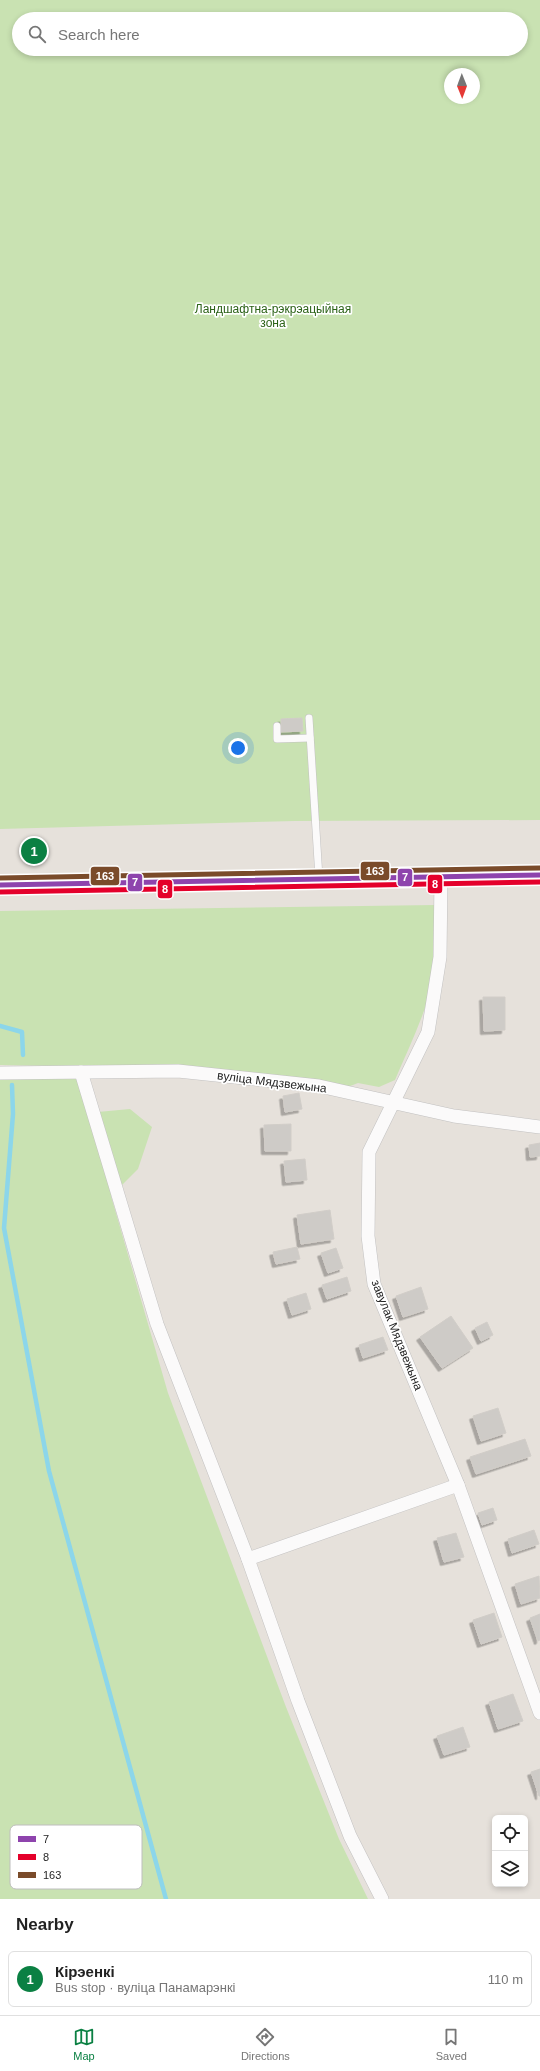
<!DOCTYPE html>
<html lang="en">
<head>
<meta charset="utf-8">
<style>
	:root { --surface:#fff; --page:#f6f6f6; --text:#222; --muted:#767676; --line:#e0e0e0; --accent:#0b8043 }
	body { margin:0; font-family:Arial,sans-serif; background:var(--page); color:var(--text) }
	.controls { position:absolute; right:12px; bottom:12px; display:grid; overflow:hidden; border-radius:6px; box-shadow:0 2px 6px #0003 }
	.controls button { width:36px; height:36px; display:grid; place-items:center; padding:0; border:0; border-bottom:1px solid var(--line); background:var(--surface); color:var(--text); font:20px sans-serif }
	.compass { position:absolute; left:444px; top:68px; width:36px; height:36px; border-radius:50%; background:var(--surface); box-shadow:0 2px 6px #0003; rotate:179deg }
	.you { position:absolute; left:238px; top:748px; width:14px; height:14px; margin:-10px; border:3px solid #fff; border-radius:50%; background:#1a73e8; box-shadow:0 0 0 6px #1a73e833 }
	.badge { display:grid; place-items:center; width:26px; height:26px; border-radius:50%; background:var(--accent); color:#fff; font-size:13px; font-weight:700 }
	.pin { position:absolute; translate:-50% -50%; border:2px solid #fff; box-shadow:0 1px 4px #0006 }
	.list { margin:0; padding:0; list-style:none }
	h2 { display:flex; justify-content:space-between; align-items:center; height:52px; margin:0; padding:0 16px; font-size:17px }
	h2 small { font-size:13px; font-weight:400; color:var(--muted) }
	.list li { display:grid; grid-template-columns:26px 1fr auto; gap:12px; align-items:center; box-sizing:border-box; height:56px; margin:0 8px 8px; padding:0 8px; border:1px solid var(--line); border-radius:6px }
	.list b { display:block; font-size:15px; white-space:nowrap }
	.list p { margin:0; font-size:13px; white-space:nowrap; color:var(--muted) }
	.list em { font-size:13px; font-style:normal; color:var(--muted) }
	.icon { flex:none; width:22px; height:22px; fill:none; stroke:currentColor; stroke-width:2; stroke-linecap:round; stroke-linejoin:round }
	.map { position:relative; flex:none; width:540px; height:1899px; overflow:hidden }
	.search { position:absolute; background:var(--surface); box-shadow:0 2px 6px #0003; left:12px; right:12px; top:12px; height:44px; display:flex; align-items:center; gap:10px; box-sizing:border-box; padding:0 14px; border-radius:22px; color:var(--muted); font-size:15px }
	.sheet { height:116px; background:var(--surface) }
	nav { display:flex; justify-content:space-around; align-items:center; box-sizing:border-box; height:56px; border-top:1px solid var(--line); background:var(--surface); font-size:11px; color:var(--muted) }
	nav a { display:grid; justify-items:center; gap:2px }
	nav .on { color:var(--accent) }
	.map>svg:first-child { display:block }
	.green { fill:#c9e2b2; fill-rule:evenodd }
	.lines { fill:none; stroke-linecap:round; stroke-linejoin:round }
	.stream { stroke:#8cd6ea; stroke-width:4.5 }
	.building { fill:#cecbc7; stroke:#d1cdc8; filter:url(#shadow) }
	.lane-casing { stroke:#c2c1c1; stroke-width:8 }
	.street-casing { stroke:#c2c1c1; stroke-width:14 }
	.secondary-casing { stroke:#c2c1c1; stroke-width:20 }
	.lane { stroke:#fbfafa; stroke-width:7 }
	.street { stroke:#fbfafa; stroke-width:13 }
	.secondary { stroke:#fbfafa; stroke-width:19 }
	.bus-1-casing { stroke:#fff; stroke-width:8 }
	.bus-2-casing { stroke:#fff; stroke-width:8 }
	.bus-3-casing { stroke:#fff; stroke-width:8 }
	.bus-1 { stroke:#8e44ad; stroke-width:5 }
	.bus-2 { stroke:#e4002b; stroke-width:5 }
	.bus-3 { stroke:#7a4b2a; stroke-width:5 }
	.labels { text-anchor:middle; stroke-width:3.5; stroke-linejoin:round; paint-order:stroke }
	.park-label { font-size:12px; fill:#2b6217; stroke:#fff }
	.street-label { font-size:12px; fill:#262626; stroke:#fff }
	.key { fill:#fff; stroke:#bebebe; stroke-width:1 }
	.key-label { font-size:11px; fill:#262626 }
	.line-badge { stroke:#fff; stroke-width:1.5 }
	.badge-label { font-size:11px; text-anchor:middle; font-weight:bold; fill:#fff }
</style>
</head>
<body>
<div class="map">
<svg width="540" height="1899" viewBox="0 0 540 1899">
	<defs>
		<filter id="shadow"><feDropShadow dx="-3.5" dy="3.5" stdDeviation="0" flood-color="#0004"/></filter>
	</defs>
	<rect width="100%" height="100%" fill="#e6e1db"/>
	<g class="green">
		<path d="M0 0H540V820L295 821 0 829ZM19 19H521V49H19ZM450 74H474V98H450Z"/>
		<path d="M435 905C435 923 437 942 436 960 432 1002 411 1042 395 1080L379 1087 358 1083 345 1088 177 1068 0 1065V911Z"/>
		<path d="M77 1077 87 1113 130 1109 152 1127 138 1169 111 1196 168 1393 286 1707 339 1839 368 1899H0V1079Z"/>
	</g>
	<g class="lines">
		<g class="stream">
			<path d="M0 1026 22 1032 23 1055"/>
			<path d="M12 1085 13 1114 4 1228 49 1471 166 1899"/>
		</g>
	</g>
	<g class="building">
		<path d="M302 718 303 731 281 732V719Z"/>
		<path d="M483 997H505V1030L484 1031Z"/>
		<path d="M299 1093 302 1109 285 1112 283 1096Z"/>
		<path d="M291 1124V1151H265L264 1125Z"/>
		<path d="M540 1143V1156L530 1157 529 1145Z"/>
		<path d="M305 1159 307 1180 286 1182 284 1161Z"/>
		<path d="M330 1210 334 1239 301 1244 297 1215Z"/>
		<path d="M297 1247 300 1259 276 1264 273 1252Z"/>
		<path d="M336 1248 343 1268 328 1273 321 1253Z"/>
		<path d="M347 1277 351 1291 327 1299 322 1285Z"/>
		<path d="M421 1287 428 1309 403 1317 396 1296Z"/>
		<path d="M306 1293 311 1309 292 1315 287 1299Z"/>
		<path d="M451 1316 473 1348 442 1368 420 1337Z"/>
		<path d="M487 1322 493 1335 481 1341 475 1328Z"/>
		<path d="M383 1337 388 1350 363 1358 359 1345Z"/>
		<path d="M498 1408 506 1433 481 1441 473 1416Z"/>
		<path d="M525 1439 531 1456 476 1474 470 1457Z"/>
		<path d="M493 1508 497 1520 482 1525 478 1513Z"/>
		<path d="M534 1530 539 1544 512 1553 508 1539Z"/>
		<path d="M456 1533 464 1557 444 1562 437 1538Z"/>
		<path d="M539 1576 540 1598 521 1604 515 1584Z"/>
		<path d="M494 1613 502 1637 481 1644 473 1620Z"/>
		<path d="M540 1614V1640L538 1641 530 1618Z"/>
		<path d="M513 1694 523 1721 498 1729 489 1702Z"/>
		<path d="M463 1727 470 1747 444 1755 437 1736Z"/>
		<path d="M540 1769V1796H539L531 1772Z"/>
	</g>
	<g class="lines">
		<g class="lane-casing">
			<g id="lane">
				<path d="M309 718 319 878"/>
				<path d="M277 726V739L310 738"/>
			</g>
		</g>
		<g class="street-casing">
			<g id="street">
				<path d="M441 878 440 957 428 1032 369 1152 368 1236 374 1284 458 1485 540 1713"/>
				<path d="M81 1072 157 1324 248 1559 298 1701 350 1836 382 1899"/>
				<path d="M0 1073 178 1071 319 1086 454 1116 540 1127"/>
				<path d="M248 1559 458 1485"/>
			</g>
		</g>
		<g class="secondary-casing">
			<path id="secondary" d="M0 885 540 875"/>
		</g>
		<use href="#lane" class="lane"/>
		<use href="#street" class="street"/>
		<use href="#secondary" class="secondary"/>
		<g class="bus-1-casing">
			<path id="bus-1" d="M0 885 540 875"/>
		</g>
		<g class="bus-2-casing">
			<path id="bus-2" d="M0 892 540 882"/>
		</g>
		<g class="bus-3-casing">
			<path id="bus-3" d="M0 878 540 868"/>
		</g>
		<use href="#bus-1" class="bus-1"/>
		<use href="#bus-2" class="bus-2"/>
		<use href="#bus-3" class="bus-3"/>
	</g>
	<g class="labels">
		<g class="park-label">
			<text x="273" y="313">Ландшафтна-рэкрэацыйная<tspan x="273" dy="14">зона</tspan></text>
		</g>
		<g class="street-label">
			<text transform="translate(272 1082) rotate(7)" y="4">вуліца Мядзвежына</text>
			<text transform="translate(397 1335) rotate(68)" y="4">завулак Мядзвежына</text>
		</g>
	</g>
	<rect x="10" y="1825" width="132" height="64" rx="6" class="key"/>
	<rect x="18" y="1836" width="18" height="6" fill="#8e44ad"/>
	<rect x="18" y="1854" width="18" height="6" fill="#e4002b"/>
	<rect x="18" y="1872" width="18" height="6" fill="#7a4b2a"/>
	<g class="key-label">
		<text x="43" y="1843">7</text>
		<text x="43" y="1861">8</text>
		<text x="43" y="1879">163</text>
	</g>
	<g class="line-badge">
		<rect x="360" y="861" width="30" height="20" rx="4" fill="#7a4b2a"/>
		<rect x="90" y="866" width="30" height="20" rx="4" fill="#7a4b2a"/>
		<rect x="397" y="868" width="16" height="19" rx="4" fill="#8e44ad"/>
		<rect x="127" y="873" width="16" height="19" rx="4" fill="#8e44ad"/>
		<rect x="427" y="874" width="16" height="20" rx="4" fill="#e4002b"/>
		<rect x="157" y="879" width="16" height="20" rx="4" fill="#e4002b"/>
	</g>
	<g class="badge-label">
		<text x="375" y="875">163</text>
		<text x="105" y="880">163</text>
		<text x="405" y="881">7</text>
		<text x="135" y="886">7</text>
		<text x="435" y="888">8</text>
		<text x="165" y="893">8</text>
	</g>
</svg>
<div class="controls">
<button><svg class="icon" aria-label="locate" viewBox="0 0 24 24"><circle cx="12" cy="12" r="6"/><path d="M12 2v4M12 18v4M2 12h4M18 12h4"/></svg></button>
<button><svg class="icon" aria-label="layers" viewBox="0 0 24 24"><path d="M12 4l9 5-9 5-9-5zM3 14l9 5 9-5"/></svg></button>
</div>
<svg class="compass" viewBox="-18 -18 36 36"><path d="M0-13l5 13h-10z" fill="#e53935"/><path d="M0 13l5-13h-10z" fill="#767676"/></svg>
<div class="you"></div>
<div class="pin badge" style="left:34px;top:851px">1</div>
<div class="search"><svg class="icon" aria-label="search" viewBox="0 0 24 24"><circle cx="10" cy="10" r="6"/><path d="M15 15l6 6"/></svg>Search here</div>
</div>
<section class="sheet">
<h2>Nearby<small></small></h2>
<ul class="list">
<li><span class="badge">1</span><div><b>Кірэенкі</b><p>Bus stop · вуліца Панамарэнкі</p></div><em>110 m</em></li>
</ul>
</section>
<nav>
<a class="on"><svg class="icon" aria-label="map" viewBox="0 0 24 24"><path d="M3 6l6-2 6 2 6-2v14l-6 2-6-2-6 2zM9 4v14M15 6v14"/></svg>Map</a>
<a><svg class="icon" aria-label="directions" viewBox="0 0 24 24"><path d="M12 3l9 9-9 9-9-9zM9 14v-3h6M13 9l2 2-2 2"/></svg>Directions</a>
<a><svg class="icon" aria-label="saved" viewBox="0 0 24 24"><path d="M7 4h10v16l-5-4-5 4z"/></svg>Saved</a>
</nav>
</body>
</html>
